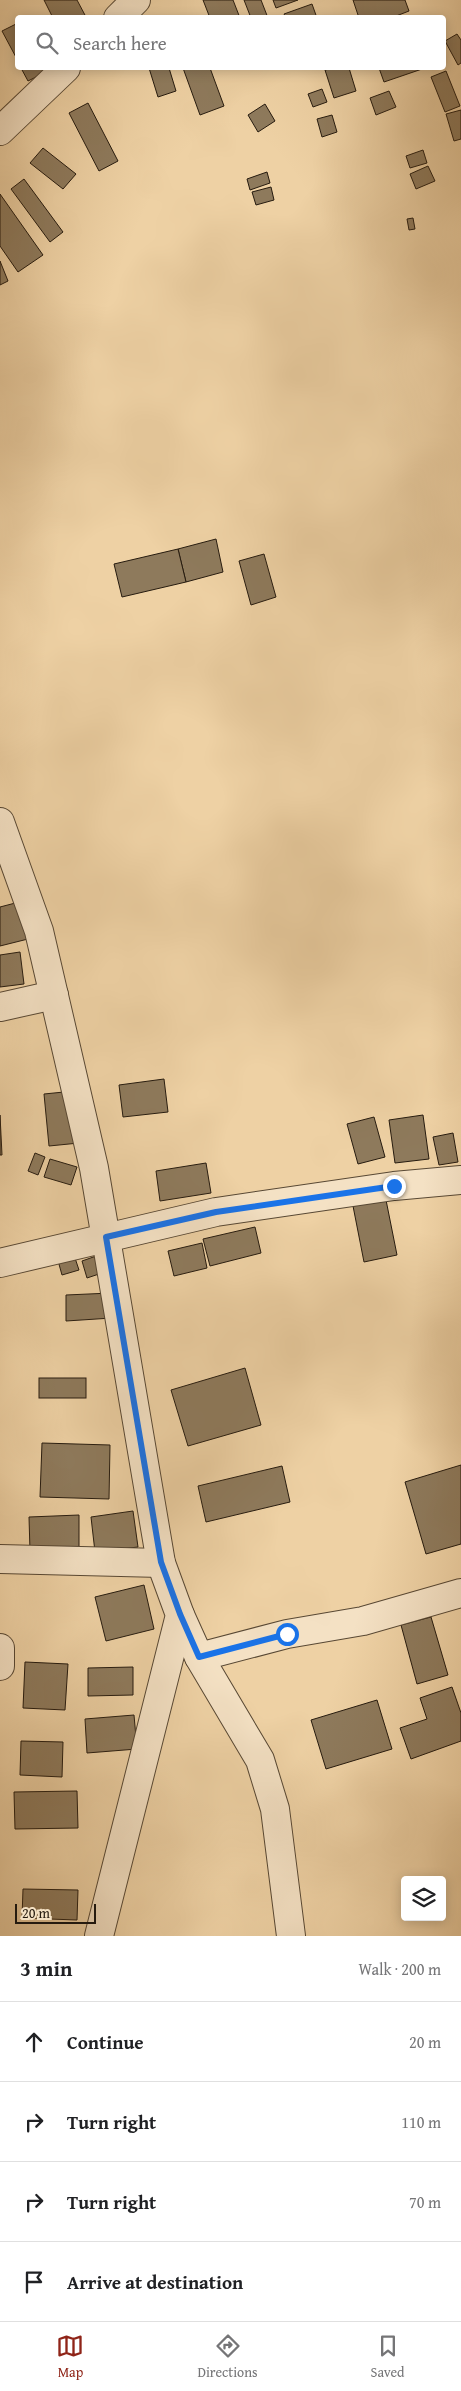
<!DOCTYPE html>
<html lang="en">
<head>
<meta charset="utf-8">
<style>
	:root { --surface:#fff; --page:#f2f2f2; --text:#202124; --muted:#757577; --line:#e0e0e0; --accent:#8f2418 }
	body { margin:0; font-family:"Gentium Book Plus",serif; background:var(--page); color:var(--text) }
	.controls { position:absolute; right:15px; bottom:15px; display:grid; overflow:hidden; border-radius:5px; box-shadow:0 2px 12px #0003 }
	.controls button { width:45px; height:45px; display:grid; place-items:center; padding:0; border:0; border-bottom:1px solid var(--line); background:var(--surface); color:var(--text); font:25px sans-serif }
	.scale { position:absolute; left:15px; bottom:12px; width:81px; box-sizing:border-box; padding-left:5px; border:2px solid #261b0f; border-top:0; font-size:14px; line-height:18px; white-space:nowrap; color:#261b0f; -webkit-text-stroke:4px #f4e1c4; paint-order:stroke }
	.stop { position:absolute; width:15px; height:15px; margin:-11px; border:4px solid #1a73e8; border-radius:50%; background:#fff }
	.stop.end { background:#1a73e8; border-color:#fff; box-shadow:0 1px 5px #0008 }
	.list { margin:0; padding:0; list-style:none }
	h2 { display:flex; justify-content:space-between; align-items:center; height:65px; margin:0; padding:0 20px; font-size:21px }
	h2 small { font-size:16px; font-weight:400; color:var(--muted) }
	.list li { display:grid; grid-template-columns:32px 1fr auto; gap:15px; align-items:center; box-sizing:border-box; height:80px; padding:0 20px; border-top:1px solid var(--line) }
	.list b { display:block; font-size:19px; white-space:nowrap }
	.list em { font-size:16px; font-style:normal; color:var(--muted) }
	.icon { flex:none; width:28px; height:28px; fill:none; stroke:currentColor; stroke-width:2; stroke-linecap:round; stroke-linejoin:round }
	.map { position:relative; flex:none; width:461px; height:1936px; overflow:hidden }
	.search { position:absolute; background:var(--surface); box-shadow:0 2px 12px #0003; left:15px; right:15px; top:15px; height:55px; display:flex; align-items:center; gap:12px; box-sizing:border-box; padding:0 18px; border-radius:5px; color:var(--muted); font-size:19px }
	.sheet { height:385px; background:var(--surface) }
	nav { display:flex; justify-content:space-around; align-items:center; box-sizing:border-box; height:70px; border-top:1px solid var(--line); background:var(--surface); font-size:14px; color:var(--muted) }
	nav a { display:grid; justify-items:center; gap:2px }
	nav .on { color:var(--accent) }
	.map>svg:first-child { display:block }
	.building { fill:#8e7a5c; stroke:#261b0f }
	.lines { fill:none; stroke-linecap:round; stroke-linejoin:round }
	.street-casing { stroke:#584834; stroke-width:30 }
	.street { stroke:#f4e1c4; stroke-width:28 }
	.route { stroke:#1a73e8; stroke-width:6 }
</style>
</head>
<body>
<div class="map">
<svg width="461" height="1936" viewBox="0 0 461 1936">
	<rect width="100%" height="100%" fill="#eed1a4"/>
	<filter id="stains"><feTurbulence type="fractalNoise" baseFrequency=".004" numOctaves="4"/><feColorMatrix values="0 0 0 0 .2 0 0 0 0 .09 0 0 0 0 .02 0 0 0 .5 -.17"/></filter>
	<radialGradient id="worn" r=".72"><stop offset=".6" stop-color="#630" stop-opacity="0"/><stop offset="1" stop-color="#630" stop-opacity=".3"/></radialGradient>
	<g class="building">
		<path d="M44 0H77L86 17 53 18Z"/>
		<path d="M203 0H233L240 18H210Z"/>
		<path d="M244 0H261L268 18H251Z"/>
		<path d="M273 0H298L276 8Z"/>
		<path d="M353 0H405L409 11 391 18H359Z"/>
		<path d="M312 4 317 18H286L284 14Z"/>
		<path d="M18 23V61L2 31Z"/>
		<path d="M457 34 461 40V63L458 65 445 41Z"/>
		<path d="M21 68H46L48 71 28 81Z"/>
		<path d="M149 68H169L176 91 158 97Z"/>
		<path d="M183 68H210L224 106 200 115Z"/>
		<path d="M335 68H349L356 91 334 98 325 70Z"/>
		<path d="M379 68H425L384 82Z"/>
		<path d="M446 71 460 106 445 112 431 77Z"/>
		<path d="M322 89 327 102 313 107 308 94Z"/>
		<path d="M389 91 396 107 376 115 370 98Z"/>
		<path d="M88 103 118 161 99 171 69 113Z"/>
		<path d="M265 104 275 121 258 132 248 115Z"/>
		<path d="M461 110V139L454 141 446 114Z"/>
		<path d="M332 115 337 132 322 137 317 119Z"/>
		<path d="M43 148 76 174 63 189 30 163Z"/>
		<path d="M423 150 427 163 410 168 406 156Z"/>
		<path d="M428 166 435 181 416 189 410 174Z"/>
		<path d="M267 172 270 183 250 190 247 179Z"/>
		<path d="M24 179 63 232 50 242 11 189Z"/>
		<path d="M271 187 274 200 256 205 252 192Z"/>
		<path d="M0 194 43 255 18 272 0 246Z"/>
		<path d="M413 218 415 229 409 230 407 219Z"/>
		<path d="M0 261 8 281 0 285Z"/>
		<path d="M216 539 223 572 186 582 178 549Z"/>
		<path d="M178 549 186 582 122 597 114 564Z"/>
		<path d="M264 554 276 597 251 605 239 561Z"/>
		<path d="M23 901 32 938 0 946V907Z"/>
		<path d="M20 952 24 984 0 987V955Z"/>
		<path d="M164 1079 168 1112 123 1117 119 1085Z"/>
		<path d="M74 1091 79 1143 49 1146 44 1094Z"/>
		<path d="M0 1115 2 1155H0Z"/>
		<path d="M423 1115 429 1159 395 1163 389 1120Z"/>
		<path d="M374 1117 385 1157 358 1164 347 1124Z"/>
		<path d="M453 1133 458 1162 439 1165 433 1137Z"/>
		<path d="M35 1153 45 1157 38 1175 28 1171Z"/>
		<path d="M50 1159 77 1167 71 1185 44 1177Z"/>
		<path d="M206 1163 211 1193 160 1201 156 1171Z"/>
		<path d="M386 1200 397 1255 364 1262 353 1206Z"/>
		<path d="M255 1227 261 1253 210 1266 203 1239Z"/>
		<path d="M202 1243 207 1268 174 1276 168 1251Z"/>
		<path d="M73 1252 79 1270 62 1275 57 1257Z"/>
		<path d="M99 1255 105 1272 87 1278 82 1261Z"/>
		<path d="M111 1293 112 1318 66 1321V1295Z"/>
		<path d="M245 1368 261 1425 188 1446 171 1390Z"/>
		<rect x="39" y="1378" width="47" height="20"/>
		<path d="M42 1443 110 1445 109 1499 40 1497Z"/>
		<path d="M461 1465V1544L426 1554 405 1482Z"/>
		<path d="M282 1466 290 1502 206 1522 198 1486Z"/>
		<path d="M133 1511 138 1547 95 1552 91 1517Z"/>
		<path d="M79 1515V1549L30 1551 29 1517Z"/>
		<path d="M144 1585 154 1629 106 1641 95 1597Z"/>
		<path d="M431 1617 448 1675 417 1684 401 1625Z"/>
		<path d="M25 1662 68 1664 65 1710 23 1708Z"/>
		<path d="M133 1667V1695L88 1696V1668Z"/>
		<path d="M452 1687 461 1713V1741L411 1759 400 1728 427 1719 420 1698Z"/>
		<path d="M377 1700 392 1749 326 1769 311 1720Z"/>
		<path d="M134 1715 137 1749 87 1753 85 1719Z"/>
		<path d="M21 1741 63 1742 62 1777 20 1775Z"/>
		<path d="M77 1791 78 1828 15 1829 14 1792Z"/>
		<path d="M23 1889 78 1890 77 1920 22 1918Z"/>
	</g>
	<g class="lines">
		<g class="street-casing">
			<g id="street">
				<path d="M118 18 136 0"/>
				<path d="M0 131 66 68"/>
				<path d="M0 822 39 931 94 1168 161 1563 180 1615 99 1936"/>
				<path d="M0 1007 54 995"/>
				<path d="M0 1263 216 1212 394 1186 461 1180"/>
				<path d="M0 1559 161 1563"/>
				<path d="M180 1615 199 1657 260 1760 275 1809 291 1936"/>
				<path d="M0 1648V1666"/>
				<path d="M199 1657 287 1634 363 1621 461 1593"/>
			</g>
		</g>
		<use href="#street" class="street"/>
	</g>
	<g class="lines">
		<path class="route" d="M287 1634 199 1657 180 1614 161 1562 106 1237 216 1212 394 1186"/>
	</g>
	<rect width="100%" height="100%" filter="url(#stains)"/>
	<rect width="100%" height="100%" fill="url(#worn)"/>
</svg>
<div class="controls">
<button><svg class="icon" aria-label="layers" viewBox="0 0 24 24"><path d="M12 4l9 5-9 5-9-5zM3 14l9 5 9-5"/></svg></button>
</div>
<div class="scale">20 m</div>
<div class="stop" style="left:287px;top:1634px"></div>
<div class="stop end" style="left:394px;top:1186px"></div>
<div class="search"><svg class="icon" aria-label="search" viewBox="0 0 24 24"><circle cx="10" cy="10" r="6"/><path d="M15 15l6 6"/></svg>Search here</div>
</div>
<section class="sheet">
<h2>3 min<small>Walk · 200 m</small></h2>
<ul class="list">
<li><svg class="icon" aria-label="ahead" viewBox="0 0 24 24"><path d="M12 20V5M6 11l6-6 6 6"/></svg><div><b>Continue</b></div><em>20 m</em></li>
<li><svg class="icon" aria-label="right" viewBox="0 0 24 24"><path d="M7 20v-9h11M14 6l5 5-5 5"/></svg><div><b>Turn right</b></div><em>110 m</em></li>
<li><svg class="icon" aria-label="right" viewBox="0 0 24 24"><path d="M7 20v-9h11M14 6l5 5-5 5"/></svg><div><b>Turn right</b></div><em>70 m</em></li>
<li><svg class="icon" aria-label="arrive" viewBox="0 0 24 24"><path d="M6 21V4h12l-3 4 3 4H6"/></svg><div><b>Arrive at destination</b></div></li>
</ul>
</section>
<nav>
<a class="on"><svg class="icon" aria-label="map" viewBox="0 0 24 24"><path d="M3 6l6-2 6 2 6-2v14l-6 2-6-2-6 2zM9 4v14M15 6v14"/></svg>Map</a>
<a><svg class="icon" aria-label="directions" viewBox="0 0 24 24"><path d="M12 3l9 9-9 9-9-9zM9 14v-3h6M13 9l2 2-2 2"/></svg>Directions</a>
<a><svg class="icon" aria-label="saved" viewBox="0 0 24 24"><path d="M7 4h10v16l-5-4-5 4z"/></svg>Saved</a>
</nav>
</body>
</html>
